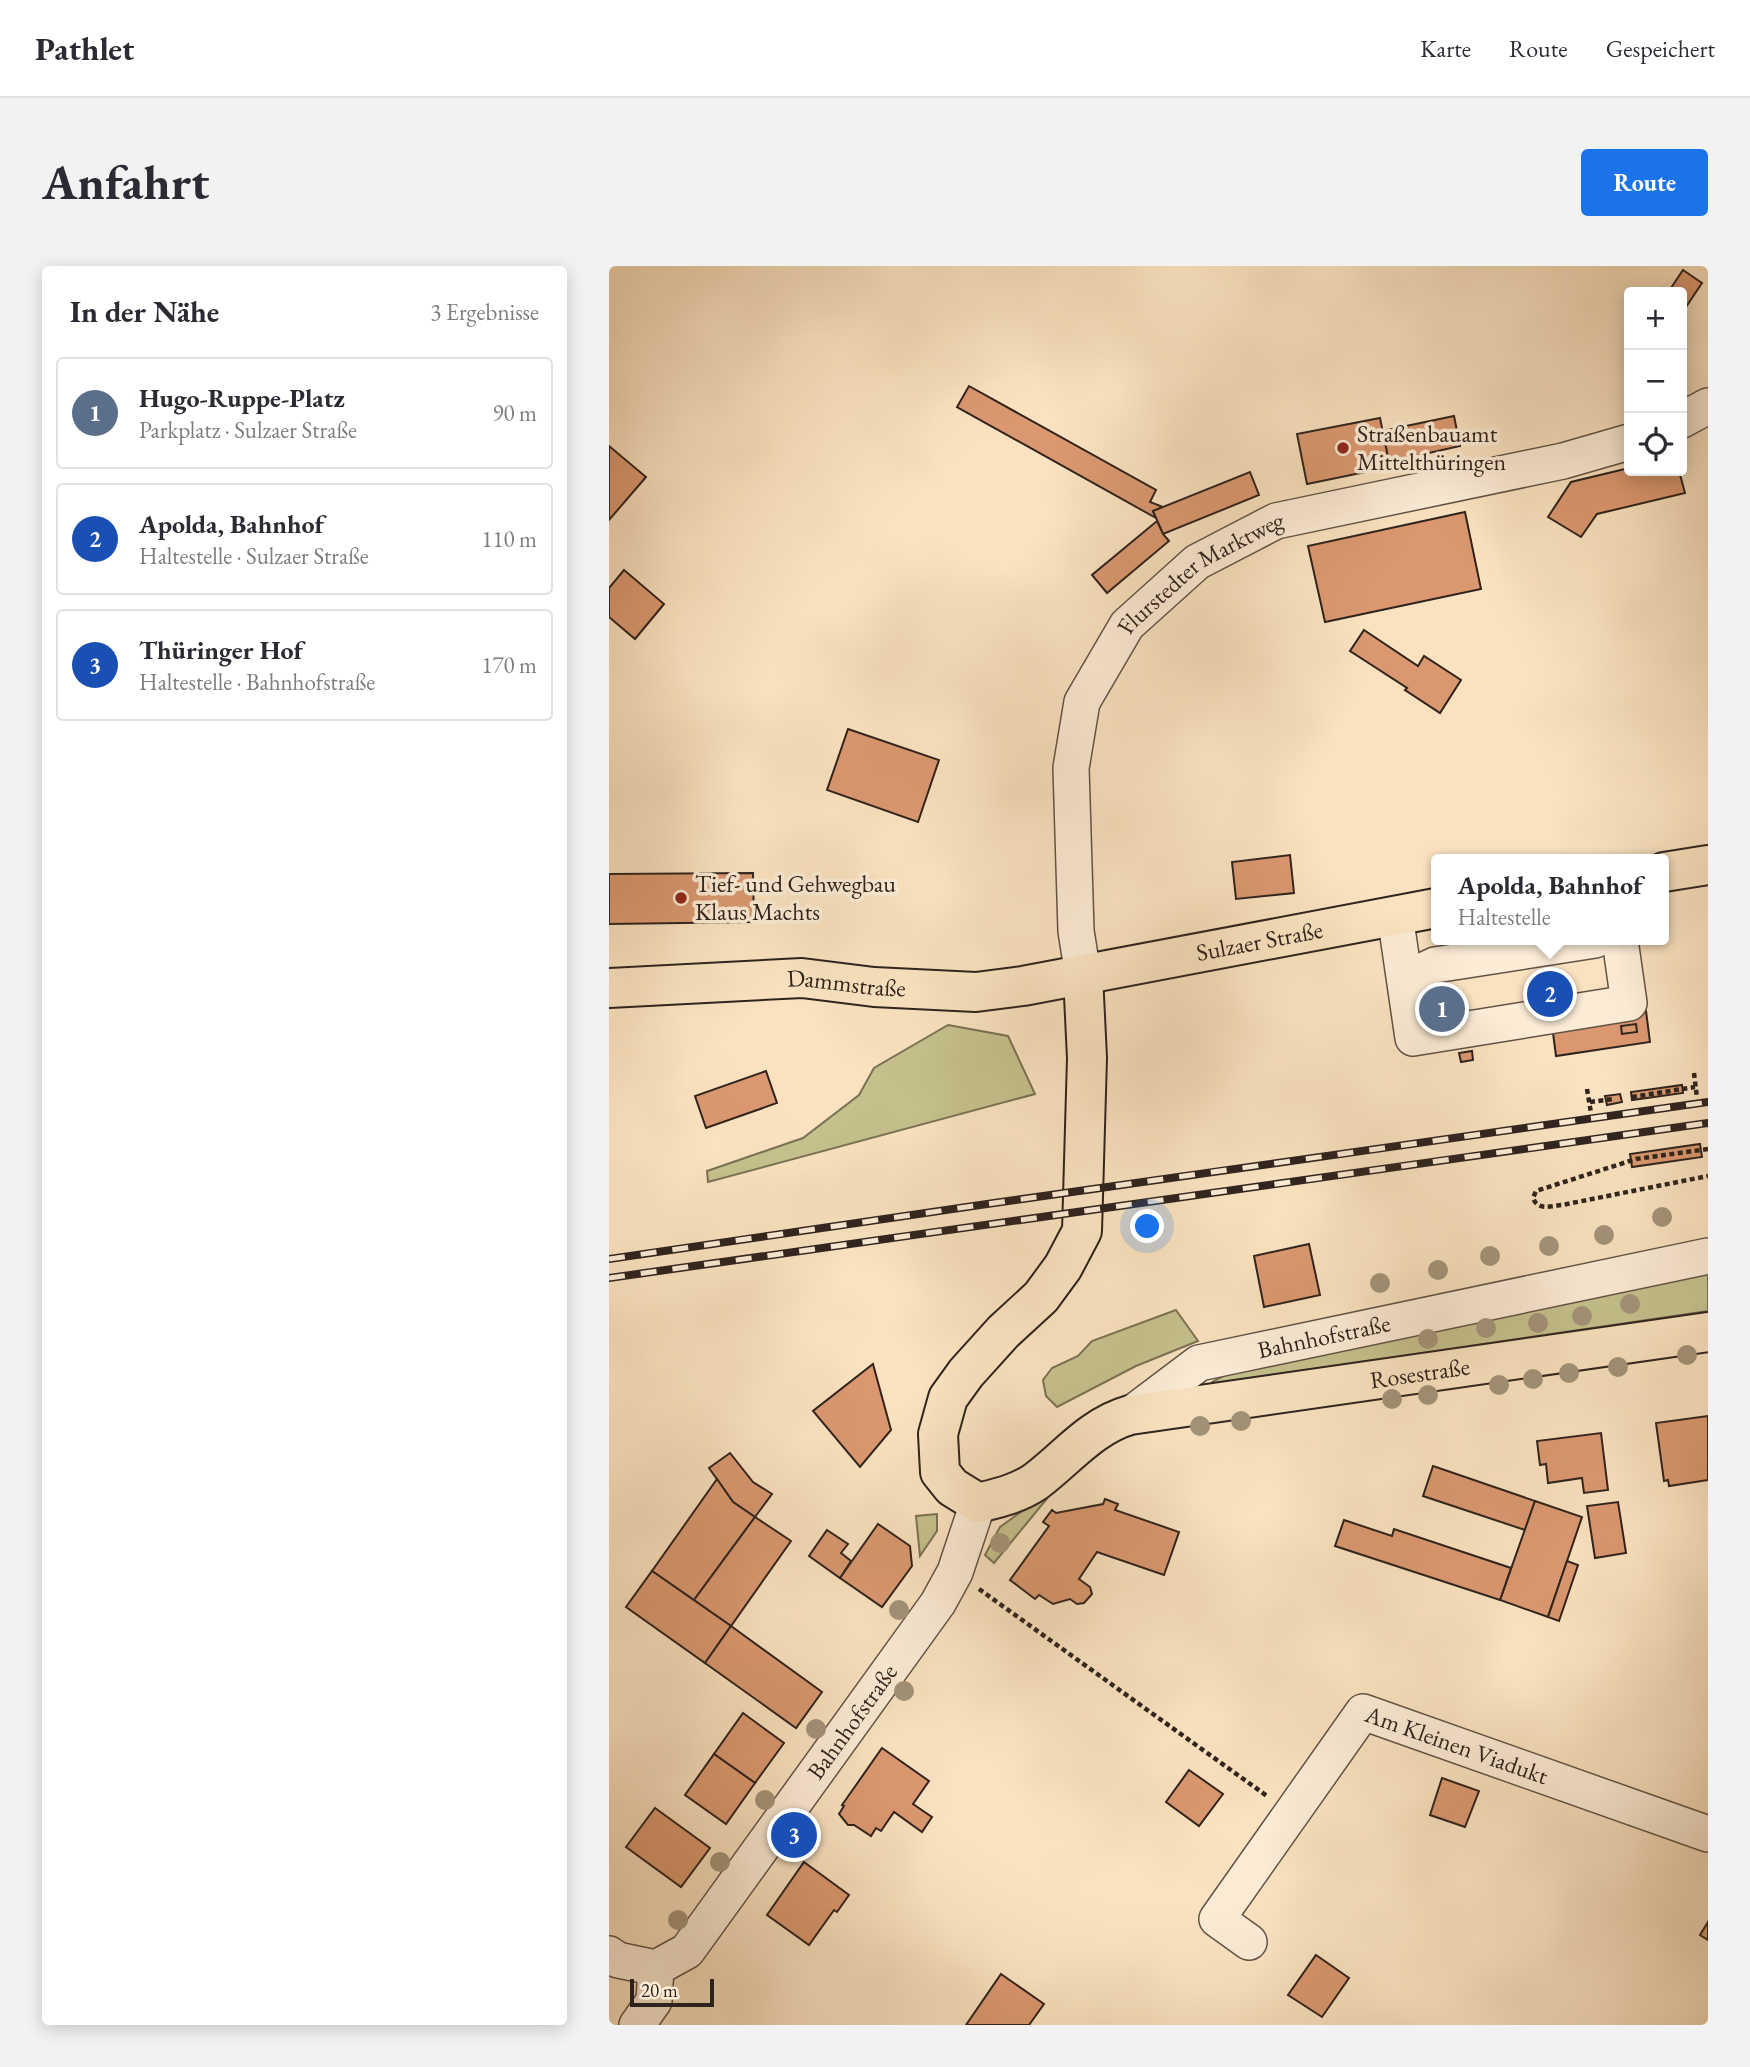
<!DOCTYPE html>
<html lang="de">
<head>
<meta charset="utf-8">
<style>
	:root { --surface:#fff; --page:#f2f2f3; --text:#2b2b33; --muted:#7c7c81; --line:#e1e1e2; --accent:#1a73e8 }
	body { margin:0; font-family:"EB Garamond",serif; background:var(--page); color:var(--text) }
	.controls { position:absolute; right:21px; top:21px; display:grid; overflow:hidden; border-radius:7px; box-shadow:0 4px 18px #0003 }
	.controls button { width:63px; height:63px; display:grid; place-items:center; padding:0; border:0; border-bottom:2px solid var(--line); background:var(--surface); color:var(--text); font:35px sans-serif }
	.scale { position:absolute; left:21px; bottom:18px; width:84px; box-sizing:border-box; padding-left:7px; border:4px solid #2f231d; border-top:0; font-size:19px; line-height:24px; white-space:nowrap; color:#2f231d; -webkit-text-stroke:5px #fcecd6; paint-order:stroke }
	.you { position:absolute; left:539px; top:961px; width:24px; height:24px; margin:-18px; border:5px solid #fff; border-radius:50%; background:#1a73e8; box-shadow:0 0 0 10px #1a73e833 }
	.badge { display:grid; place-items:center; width:46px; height:46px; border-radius:50%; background:var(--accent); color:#fff; font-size:23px; font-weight:700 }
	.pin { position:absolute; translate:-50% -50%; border:4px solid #fff; box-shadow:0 2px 7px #0006 }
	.popup { position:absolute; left:822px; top:588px; width:238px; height:91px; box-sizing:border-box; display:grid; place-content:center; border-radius:7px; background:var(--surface); filter:drop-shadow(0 2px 5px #0005); font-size:23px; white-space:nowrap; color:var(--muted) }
	.popup b { font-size:26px; color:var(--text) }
	.popup::after { content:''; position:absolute; left:50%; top:100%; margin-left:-14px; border:14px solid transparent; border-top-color:var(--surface) }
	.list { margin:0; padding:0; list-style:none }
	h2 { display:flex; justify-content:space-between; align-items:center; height:91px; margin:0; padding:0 28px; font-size:30px }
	h2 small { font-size:23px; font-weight:400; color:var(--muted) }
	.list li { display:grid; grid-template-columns:46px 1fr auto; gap:21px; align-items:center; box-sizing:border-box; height:112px; margin:0 14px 14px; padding:0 14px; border:2px solid var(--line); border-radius:7px }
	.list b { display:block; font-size:26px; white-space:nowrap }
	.list p { margin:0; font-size:23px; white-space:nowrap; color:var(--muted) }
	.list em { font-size:23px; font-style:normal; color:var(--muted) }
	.icon { flex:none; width:38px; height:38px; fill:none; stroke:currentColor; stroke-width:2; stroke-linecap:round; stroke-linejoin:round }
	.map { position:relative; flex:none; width:1099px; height:1759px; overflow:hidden; border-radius:7px }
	header { display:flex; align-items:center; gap:42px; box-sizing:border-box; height:98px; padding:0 35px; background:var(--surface); border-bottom:2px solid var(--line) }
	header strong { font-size:33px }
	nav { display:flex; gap:38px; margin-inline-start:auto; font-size:24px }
	.intro { display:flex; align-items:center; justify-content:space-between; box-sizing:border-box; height:168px; padding:0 42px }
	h1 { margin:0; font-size:49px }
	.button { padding:18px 32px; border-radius:7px; background:var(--accent); color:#fff; font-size:24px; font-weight:700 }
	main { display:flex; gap:42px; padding:0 42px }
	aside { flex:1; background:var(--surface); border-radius:7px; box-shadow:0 4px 18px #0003 }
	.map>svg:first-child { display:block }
	.green { fill:#c5c18d; stroke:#7a7255; stroke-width:2 }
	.building { fill:#db9870; stroke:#2f231d; stroke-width:2 }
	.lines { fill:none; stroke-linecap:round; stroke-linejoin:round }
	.minor-casing { stroke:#625346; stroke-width:38 }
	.major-casing { stroke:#2f231d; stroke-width:42 }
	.path { stroke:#2f231d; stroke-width:4.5; stroke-dasharray:5 3.5; stroke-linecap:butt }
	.minor { stroke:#fcecd6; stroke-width:35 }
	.major { stroke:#fae2c0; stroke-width:38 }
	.rail-casing { stroke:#2f231d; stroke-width:8 }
	.rail { stroke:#fcecd6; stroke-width:5; stroke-dasharray:16; stroke-linecap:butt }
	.tree { fill:#a39379 }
	.poi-dot { fill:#8f2418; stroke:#fcecd6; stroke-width:2.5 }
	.labels { text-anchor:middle; stroke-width:7; stroke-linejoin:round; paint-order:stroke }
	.poi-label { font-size:24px; fill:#2f231d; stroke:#fcecd6; text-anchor:start }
	.street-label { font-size:24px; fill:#2f231d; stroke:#fcecd6 }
</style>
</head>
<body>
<header>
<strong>Pathlet</strong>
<nav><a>Karte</a><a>Route</a><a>Gespeichert</a></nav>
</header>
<div class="intro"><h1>Anfahrt</h1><a class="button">Route</a></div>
<main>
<aside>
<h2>In der Nähe<small>3 Ergebnisse</small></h2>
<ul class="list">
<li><span class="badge" style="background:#5c6f8a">1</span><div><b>Hugo-Ruppe-Platz</b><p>Parkplatz · Sulzaer Straße</p></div><em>90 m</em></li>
<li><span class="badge" style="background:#1a4fb4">2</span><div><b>Apolda, Bahnhof</b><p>Haltestelle · Sulzaer Straße</p></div><em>110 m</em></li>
<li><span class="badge" style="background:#1a4fb4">3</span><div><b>Thüringer Hof</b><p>Haltestelle · Bahnhofstraße</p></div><em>170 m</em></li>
</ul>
</aside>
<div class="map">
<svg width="1099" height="1759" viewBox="0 0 1099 1759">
	<rect width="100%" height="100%" fill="#fae2c0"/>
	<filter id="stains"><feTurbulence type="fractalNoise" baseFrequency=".00286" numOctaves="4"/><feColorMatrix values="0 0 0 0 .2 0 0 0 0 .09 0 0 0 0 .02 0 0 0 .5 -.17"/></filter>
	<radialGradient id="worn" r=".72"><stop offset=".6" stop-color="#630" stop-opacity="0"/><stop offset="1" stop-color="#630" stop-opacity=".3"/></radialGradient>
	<g class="green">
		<path d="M339 759 399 770 426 828 99 916 98 905 194 872 250 829 265 802Z"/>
		<path d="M1099 1002V1045L643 1112 604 1122 603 1116 645 1093Z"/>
		<path d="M567 1044 589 1075 527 1100 448 1141 437 1130 434 1114 443 1102 469 1090 483 1075Z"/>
		<path d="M438 1227 441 1229 385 1297 376 1289 391 1261Z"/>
		<path d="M328 1248V1265L311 1290 307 1250Z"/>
	</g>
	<g class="building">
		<path d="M1074 4 1093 17 1073 47V26H1053L1055 22 1060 25Z"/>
		<path d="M360 120 547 224 541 236 554 241 544 245 547 252 348 141Z"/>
		<path d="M845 150 851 180 780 196 773 165Z"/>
		<path d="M771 152 781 201 698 218 688 168Z"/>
		<path d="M0 180 37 211 0 254Z"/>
		<path d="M1020 202V205H1070L1076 227 988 248 972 271 939 251 962 216Z"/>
		<path d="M641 206 650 229 554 268 544 245Z"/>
		<path d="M856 246 872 323 716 356 699 280Z"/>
		<path d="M548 255 554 268 560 275 498 327 483 309Z"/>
		<path d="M15 304 55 338 26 373 0 351V322Z"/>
		<path d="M755 364 809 400 815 390 852 414 831 447 796 424 798 422 741 385Z"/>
		<path d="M239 463 330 494 309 556 218 524Z"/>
		<path d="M681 589 685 627 627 633 623 596Z"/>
		<path d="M144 607 145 656 0 658V608Z"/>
		<path d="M1037 745 1041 776 947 790 943 759Z"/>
		<path d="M1027 758 1028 766 1013 768 1012 760Z"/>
		<path d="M863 785 864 794 852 796 850 787Z"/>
		<path d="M157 805 168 837 97 862 86 830Z"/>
		<path d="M1073 819 1074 827 1023 834 1022 826Z"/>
		<path d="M1011 828 1013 836 998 839 996 830Z"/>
		<path d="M1091 878 1093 891 1023 901 1021 888Z"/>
		<path d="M700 978 711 1029 655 1041 645 990Z"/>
		<path d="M264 1098 282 1164 251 1201 204 1145Z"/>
		<path d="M1099 1150V1214L1060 1220 1059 1214 1055 1215 1047 1157Z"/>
		<path d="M992 1167 999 1224 975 1227 973 1212 939 1217 937 1198 931 1199 928 1175Z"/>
		<path d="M121 1187 144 1216 163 1228 146 1251 124 1236 100 1202Z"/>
		<path d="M824 1200 926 1235 916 1264 814 1230Z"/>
		<path d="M108 1213 124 1236 146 1251 85 1334 43 1305Z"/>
		<path d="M496 1233 509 1238 506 1244 570 1266 555 1309 488 1286 470 1313 481 1321 483 1328 475 1337 468 1338 461 1333 444 1338 430 1329 426 1333 401 1314 440 1260 434 1256 443 1244 447 1247 494 1238Z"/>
		<path d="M926 1235 973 1251 939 1351 891 1334Z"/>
		<path d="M1009 1236 1017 1287 986 1292 978 1240Z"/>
		<path d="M146 1251 182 1275 122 1360 85 1334Z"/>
		<path d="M735 1254 783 1270 785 1263 902 1302 891 1334 726 1280Z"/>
		<path d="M269 1258 301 1280 303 1300 273 1341 231 1312Z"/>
		<path d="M218 1264 239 1278 232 1287 242 1295 231 1312 200 1290Z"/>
		<path d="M958 1295 969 1299 950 1355 939 1351Z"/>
		<path d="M43 1305 122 1360 96 1397 17 1341Z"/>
		<path d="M122 1360 213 1426 187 1462 96 1397Z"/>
		<path d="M134 1447 175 1477 146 1517 105 1488Z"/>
		<path d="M273 1482 320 1515 304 1538 323 1551 313 1566 285 1546 272 1565 267 1562 262 1570 245 1559H239L230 1548 235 1540 233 1539Z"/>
		<path d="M105 1488 146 1517 117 1558 76 1529Z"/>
		<path d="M580 1504 614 1528 590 1560 557 1536Z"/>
		<path d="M833 1512 870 1525 856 1561 821 1549Z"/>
		<path d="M46 1542 101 1582 72 1621 17 1581Z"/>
		<path d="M195 1596 240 1629 228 1646 225 1644 200 1679 158 1649Z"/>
		<path d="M1099 1656V1674L1091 1669Z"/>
		<path d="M707 1689 740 1712 713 1751 679 1729Z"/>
		<path d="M392 1708 435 1738 420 1759H357Z"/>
	</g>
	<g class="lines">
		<g class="minor-casing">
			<g id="minor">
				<path d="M1073 154 1099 140"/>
				<path d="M786 649 804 772 1020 737 1011 674"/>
				<path id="s1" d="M474 709 467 665 462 502 473 436 518 359 588 296 667 255 954 195 1020 176"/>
				<path d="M796 713 826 699 986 674"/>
				<path id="s2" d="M521 1149 590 1097 1099 990"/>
				<path id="s3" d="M640 1676 608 1653 754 1446 1099 1568"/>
				<path d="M0 1688 9 1694 47 1702"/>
				<path id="s4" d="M47 1702 78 1685 329 1337 346 1306 369 1237"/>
				<path d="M28 1759 45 1735 47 1702"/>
			</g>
		</g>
		<g class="major-casing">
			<g id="major">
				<path d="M1055 606 1099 599"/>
				<path id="s5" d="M474 709 478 792 473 965 454 1001 432 1031 394 1066 357 1107 339 1132 329 1168 331 1206 343 1221 369 1237C389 1232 408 1228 426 1216 457 1193 482 1160 521 1149L1099 1066"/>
				<path id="s6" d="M0 722 193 712 265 721 367 726 414 720 827 642"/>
			</g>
		</g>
		<g class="path">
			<path d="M1085 807 1088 832"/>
			<path d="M978 823 982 847"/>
			<path d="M1023 831 1086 821"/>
			<path d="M981 836 1004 833"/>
			<path d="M1099 883 1027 893 927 925 924 932C929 945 941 940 953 939L1099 910"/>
			<path d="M370 1323 658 1530"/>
		</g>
		<use href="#minor" class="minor"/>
		<use href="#major" class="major"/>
		<g class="rail-casing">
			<g id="rail">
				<path d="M0 993 385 937 1099 836"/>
				<path d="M0 1012 1099 857"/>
			</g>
		</g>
		<use href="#rail" class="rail"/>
	</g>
	<g class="tree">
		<circle cx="1053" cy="951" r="10"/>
		<circle cx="995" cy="969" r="10"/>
		<circle cx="940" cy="980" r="10"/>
		<circle cx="881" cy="990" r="10"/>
		<circle cx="829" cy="1004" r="10"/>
		<circle cx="771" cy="1017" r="10"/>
		<circle cx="1021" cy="1038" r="10"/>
		<circle cx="973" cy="1050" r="10"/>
		<circle cx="929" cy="1057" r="10"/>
		<circle cx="877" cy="1062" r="10"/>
		<circle cx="819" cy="1073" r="10"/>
		<circle cx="1078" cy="1089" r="10"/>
		<circle cx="1009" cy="1101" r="10"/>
		<circle cx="960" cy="1107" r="10"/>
		<circle cx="924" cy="1113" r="10"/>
		<circle cx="890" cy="1119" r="10"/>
		<circle cx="819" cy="1129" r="10"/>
		<circle cx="783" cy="1133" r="10"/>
		<circle cx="632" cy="1155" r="10"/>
		<circle cx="591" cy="1160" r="10"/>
		<circle cx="391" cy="1277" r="10"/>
		<circle cx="290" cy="1344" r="10"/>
		<circle cx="295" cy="1425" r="10"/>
		<circle cx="207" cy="1463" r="10"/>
		<circle cx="156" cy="1534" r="10"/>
		<circle cx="111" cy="1596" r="10"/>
		<circle cx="69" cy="1654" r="10"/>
	</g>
	<g class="poi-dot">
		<circle cx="734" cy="182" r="7"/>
		<circle cx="72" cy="632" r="7"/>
	</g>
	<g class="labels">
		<g class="poi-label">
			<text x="748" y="176">Straßenbauamt<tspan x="748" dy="28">Mittelthüringen</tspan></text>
			<text x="86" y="626">Tief- und Gehwegbau<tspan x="86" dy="28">Klaus Machts</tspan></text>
		</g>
		<g class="street-label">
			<text dy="8" stroke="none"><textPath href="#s1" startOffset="455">Flurstedter Marktweg</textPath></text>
			<text dy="8" stroke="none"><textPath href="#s6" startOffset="656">Sulzaer Straße</textPath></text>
			<text dy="8" stroke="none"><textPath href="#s6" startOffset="238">Dammstraße</textPath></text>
			<text dy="8" stroke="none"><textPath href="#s2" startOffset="214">Bahnhofstraße</textPath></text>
			<text dy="8" stroke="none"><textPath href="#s5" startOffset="1068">Rosestraße</textPath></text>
			<text dy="8" stroke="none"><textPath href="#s4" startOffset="318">Bahnhofstraße</textPath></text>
			<text dy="8" stroke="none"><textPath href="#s3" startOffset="392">Am Kleinen Viadukt</textPath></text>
		</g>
	</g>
	<rect width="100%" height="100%" filter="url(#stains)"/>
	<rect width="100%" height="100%" fill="url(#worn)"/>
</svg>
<div class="controls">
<button>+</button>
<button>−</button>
<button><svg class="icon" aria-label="locate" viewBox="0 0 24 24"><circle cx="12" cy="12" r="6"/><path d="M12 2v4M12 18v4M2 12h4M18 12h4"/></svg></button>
</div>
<div class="scale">20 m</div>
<div class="you"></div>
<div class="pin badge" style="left:833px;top:743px;background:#5c6f8a">1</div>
<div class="pin badge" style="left:941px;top:728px;background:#1a4fb4">2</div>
<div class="popup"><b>Apolda, Bahnhof</b>Haltestelle</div>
<div class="pin badge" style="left:185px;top:1569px;background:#1a4fb4">3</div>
</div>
</main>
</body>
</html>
